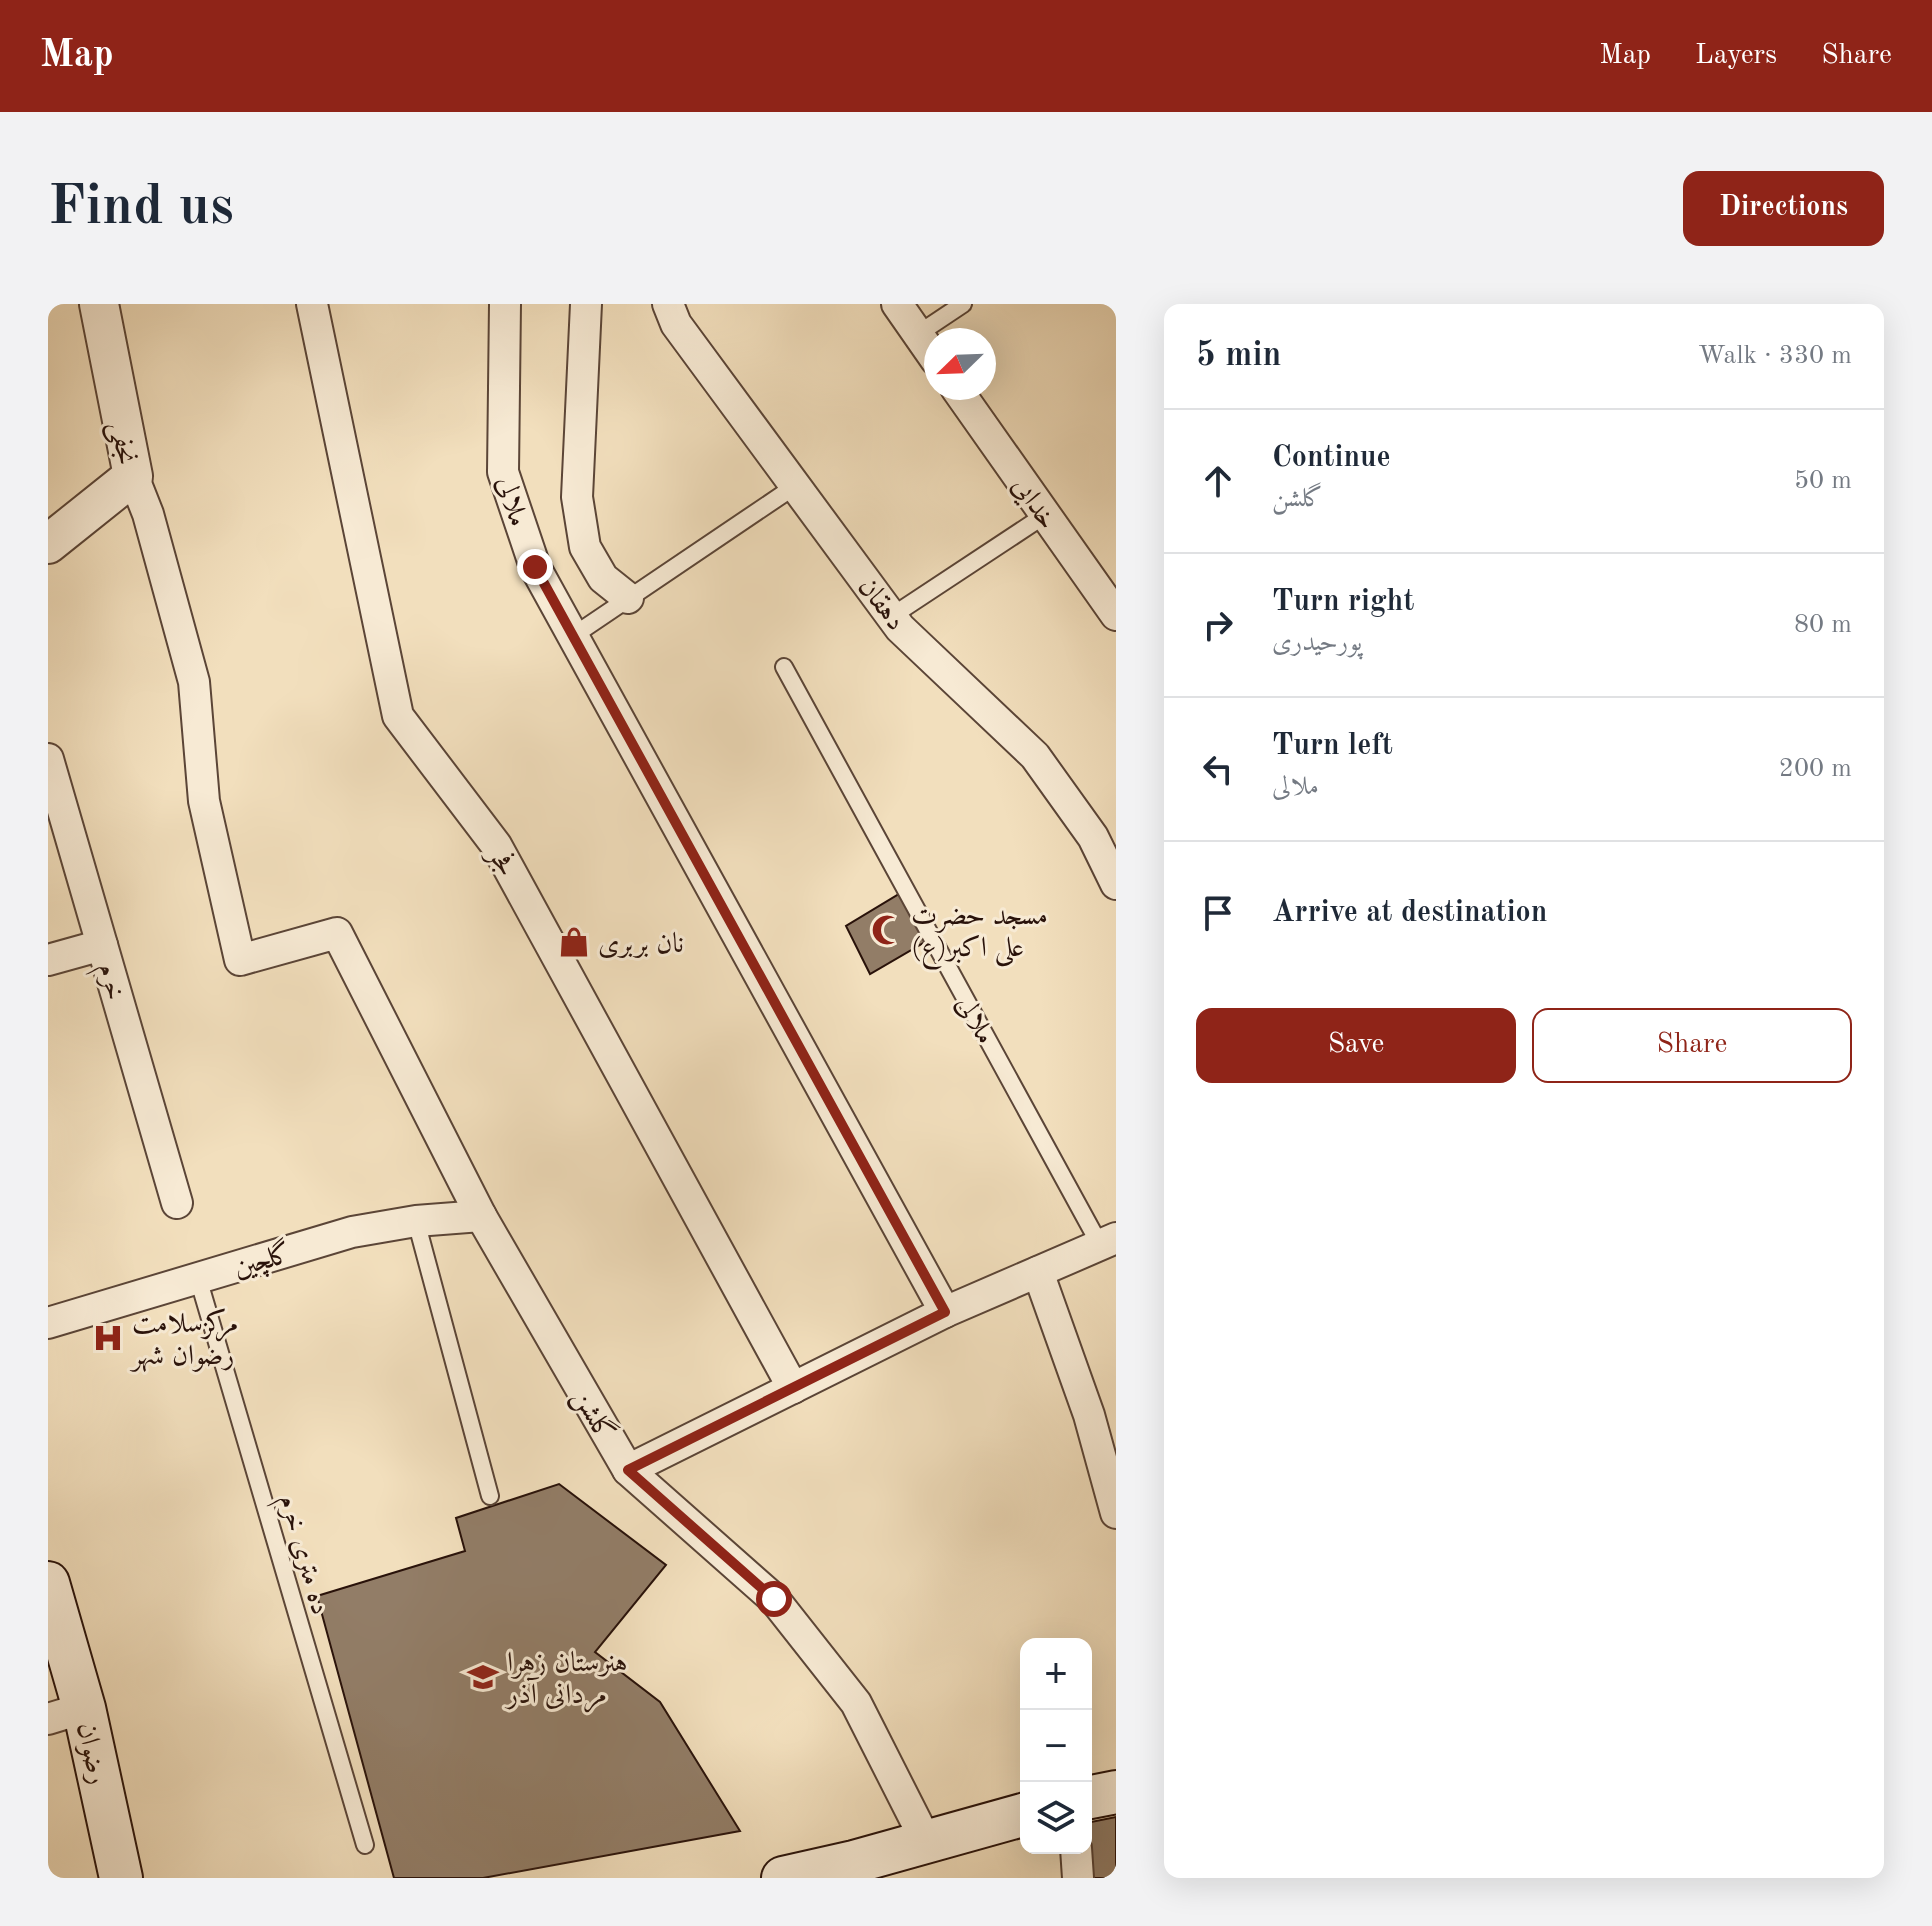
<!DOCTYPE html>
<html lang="en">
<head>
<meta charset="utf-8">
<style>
	:root { --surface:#fff; --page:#f2f2f3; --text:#1f2937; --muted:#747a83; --line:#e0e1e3; --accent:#8f2418 }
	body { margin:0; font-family:"Old Standard TT",Amiri,serif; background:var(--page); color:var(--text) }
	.controls { position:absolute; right:24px; bottom:24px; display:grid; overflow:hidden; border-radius:16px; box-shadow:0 8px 32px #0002 }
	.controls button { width:72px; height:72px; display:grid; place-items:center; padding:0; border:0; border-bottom:2px solid var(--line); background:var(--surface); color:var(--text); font:40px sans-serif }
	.compass { position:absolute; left:876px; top:24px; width:72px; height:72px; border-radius:50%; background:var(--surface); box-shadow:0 8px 32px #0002; rotate:247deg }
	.stop { position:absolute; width:24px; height:24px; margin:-18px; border:6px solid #8f2418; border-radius:50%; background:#fff }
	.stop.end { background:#8f2418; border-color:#fff; box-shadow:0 2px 8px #0008 }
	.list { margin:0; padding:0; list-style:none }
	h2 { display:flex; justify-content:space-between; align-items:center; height:104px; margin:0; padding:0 32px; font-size:34px }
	h2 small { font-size:26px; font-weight:400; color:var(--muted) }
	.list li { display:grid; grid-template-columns:52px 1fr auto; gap:24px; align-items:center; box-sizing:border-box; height:144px; padding:0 32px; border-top:2px solid var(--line) }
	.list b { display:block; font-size:30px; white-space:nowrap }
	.list p { margin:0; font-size:26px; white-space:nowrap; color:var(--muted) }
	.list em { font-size:26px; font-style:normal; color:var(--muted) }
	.actions { display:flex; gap:16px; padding:24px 32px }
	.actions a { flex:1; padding:18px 0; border:2px solid var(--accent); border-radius:16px; text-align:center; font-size:28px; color:var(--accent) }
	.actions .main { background:var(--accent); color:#fff }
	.icon { flex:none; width:44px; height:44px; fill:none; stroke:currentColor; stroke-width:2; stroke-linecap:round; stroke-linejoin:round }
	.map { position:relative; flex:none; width:1068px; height:1574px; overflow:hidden; border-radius:16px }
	header { display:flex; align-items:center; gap:48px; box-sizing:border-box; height:112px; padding:0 40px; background:var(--accent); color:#fff }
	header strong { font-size:38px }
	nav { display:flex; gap:44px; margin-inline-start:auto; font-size:28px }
	.intro { display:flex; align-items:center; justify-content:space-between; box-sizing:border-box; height:192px; padding:0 48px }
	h1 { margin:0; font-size:56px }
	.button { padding:20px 36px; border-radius:16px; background:var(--accent); color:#fff; font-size:28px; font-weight:700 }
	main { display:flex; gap:48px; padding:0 48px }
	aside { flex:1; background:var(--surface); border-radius:16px; box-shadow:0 8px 32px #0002 }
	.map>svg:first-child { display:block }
	.building { fill:#927d67; stroke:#29120a; stroke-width:2 }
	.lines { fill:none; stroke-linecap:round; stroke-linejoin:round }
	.service-casing { stroke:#5b4537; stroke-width:20 }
	.minor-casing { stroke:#5b4537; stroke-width:34 }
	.tertiary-casing { stroke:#5b4537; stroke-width:42 }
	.secondary-casing { stroke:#29120a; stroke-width:46 }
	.service { stroke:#f7ead4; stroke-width:16 }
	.minor { stroke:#f7ead4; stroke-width:30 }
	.tertiary { stroke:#f7ead4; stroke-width:38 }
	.secondary { stroke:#f7ead4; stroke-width:42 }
	.route { stroke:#8f2418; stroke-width:10 }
	.labels { text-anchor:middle; stroke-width:6; stroke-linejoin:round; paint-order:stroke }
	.street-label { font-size:28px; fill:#29120a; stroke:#f7ead4 }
	.poi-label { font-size:28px; fill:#29120a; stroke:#f7ead4; text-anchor:start }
</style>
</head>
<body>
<header>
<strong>Map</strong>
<nav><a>Map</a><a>Layers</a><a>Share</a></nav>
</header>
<div class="intro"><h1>Find us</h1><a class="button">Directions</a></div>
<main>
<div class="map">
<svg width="1068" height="1574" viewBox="0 0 1068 1574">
	<rect width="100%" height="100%" fill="#f2dfbd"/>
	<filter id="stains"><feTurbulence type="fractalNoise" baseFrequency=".0025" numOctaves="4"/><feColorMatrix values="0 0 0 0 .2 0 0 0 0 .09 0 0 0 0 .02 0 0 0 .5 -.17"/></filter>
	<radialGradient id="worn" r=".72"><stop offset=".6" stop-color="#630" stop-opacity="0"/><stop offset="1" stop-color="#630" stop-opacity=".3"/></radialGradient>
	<g class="building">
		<path d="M856 587 882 635 822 670 798 622Z"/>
		<path d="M511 1180 618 1261 547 1348 612 1398 692 1527 435 1574H346L269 1292 417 1247 408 1214Z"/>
		<path d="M1068 1513V1574H1038V1519Z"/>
	</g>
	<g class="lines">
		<g class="service-casing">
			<g id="service">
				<path d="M870 30 915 0"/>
				<path d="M844 312 997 211"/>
				<path d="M525 332 747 182"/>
				<path d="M736 363 1052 941"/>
				<path d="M368 917 442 1192"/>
				<path d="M150 974 317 1541"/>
			</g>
		</g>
		<g class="minor-casing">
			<g id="minor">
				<path d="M264 0 350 412 448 541 745 1084"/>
				<path d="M457 0 455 168 487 263 897 1008"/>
				<path d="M538 0 529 193 537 243 555 274 580 294"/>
				<path d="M620 0 628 20 852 324 987 452 1045 533 1068 580"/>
				<path d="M849 0 888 56"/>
				<path d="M908 84 1068 311"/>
				<path d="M85 172 100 210 146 378 156 497 192 656 289 629 433 912 580 1166 726 1295 808 1399 878 1537"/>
				<path d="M0 455 129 899"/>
				<path d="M0 656 54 641"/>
				<path d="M990 968 1041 1111 1068 1209"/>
				<path d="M0 1019 304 928 368 917 433 912"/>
				<path d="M580 1166 897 1008 1068 934"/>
				<path d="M0 1415 36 1404"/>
				<path d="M1028 1544 1030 1574"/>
			</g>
		</g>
		<g class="tertiary-casing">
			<path id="tertiary" d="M0 240 85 172 51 0"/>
		</g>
		<g class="secondary-casing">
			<g id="secondary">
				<path d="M0 1279 36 1404 73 1574"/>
				<path d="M1038 1494 1068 1488"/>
				<path d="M735 1574 806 1558 978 1510"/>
			</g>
		</g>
		<use href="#service" class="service"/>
		<use href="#minor" class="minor"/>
		<use href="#tertiary" class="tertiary"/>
		<use href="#secondary" class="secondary"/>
	</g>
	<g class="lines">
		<path class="route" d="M487 263 897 1008 580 1166 726 1295"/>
	</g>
	<defs>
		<g id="mosque-bare" transform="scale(2.4)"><path d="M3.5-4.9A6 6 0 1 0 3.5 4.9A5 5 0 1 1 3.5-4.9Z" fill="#8f2418" stroke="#f7ead4" stroke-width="2.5" paint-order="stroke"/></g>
		<g id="shop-bare" transform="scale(2.4)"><path d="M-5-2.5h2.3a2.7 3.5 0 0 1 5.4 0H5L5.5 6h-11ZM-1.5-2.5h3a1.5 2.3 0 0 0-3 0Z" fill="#8f2418" stroke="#f7ead4" stroke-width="2.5" paint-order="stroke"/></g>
		<g id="hospital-bare" transform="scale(2.4)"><path d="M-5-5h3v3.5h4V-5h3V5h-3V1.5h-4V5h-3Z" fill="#8f2418" stroke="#f7ead4" stroke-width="2.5" paint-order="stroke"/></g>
		<g id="school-bare" transform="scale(2.4)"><path d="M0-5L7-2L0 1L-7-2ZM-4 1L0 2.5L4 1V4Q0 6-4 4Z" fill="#8f2418" stroke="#f7ead4" stroke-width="2.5" paint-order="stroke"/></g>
	</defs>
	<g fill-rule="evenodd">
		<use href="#mosque-bare" x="839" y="626"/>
		<use href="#shop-bare" x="526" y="638"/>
		<use href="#hospital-bare" x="60" y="1034"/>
		<use href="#school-bare" x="435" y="1373"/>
	</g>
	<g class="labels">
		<g class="street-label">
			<text transform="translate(77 139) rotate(81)" y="10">نجفی</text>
			<text transform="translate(466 197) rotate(74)" y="10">ملالی</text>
			<text transform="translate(988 198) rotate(55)" y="10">خدایی</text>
			<text transform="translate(835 299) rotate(52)" y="10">دهقان</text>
			<text transform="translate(456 557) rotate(60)" y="10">فجر</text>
			<text transform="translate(65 677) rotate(74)" y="10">خرم</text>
			<text transform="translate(929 715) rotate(61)" y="10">ملالی</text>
			<text transform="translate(214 955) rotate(-16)" y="10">گلچین</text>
			<text transform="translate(547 1110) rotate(60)" y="10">گلشن</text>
			<text transform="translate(258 1250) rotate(74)" y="10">ده متری خرم</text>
			<text transform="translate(46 1449) rotate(78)" y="10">رضوان</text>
		</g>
		<g class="poi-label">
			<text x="863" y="620">مسجد حضرت<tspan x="863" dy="32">علی اکبر(ع)</tspan></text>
			<text x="550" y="648">نان بربری</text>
			<text x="84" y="1028">مرکزسلامت<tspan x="84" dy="32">رضوان شهر</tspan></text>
			<text x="459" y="1367">هنرستان زهرا<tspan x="459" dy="32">مردانی آذر</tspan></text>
		</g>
	</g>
	<rect width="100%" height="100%" filter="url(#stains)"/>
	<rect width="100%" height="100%" fill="url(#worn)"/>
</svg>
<div class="controls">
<button>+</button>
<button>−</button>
<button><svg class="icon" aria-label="layers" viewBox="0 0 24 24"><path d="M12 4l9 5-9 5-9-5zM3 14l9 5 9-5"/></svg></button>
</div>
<svg class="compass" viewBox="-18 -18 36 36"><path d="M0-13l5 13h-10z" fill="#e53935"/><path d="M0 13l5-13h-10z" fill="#747a83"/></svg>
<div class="stop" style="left:726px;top:1295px"></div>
<div class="stop end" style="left:487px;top:263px"></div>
</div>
<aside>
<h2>5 min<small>Walk · 330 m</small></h2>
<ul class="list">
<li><svg class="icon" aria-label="ahead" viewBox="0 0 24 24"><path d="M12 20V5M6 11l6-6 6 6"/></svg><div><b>Continue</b><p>گلشن</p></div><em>50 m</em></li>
<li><svg class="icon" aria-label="right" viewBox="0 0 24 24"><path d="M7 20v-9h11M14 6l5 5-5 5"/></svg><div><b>Turn right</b><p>پورحیدری</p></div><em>80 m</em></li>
<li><svg class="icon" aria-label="left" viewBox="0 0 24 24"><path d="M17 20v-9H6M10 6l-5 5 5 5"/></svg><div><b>Turn left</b><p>ملالی</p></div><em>200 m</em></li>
<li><svg class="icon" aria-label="arrive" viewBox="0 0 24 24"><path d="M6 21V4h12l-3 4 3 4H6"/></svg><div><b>Arrive at destination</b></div></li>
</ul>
<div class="actions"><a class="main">Save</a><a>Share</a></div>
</aside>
</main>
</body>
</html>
